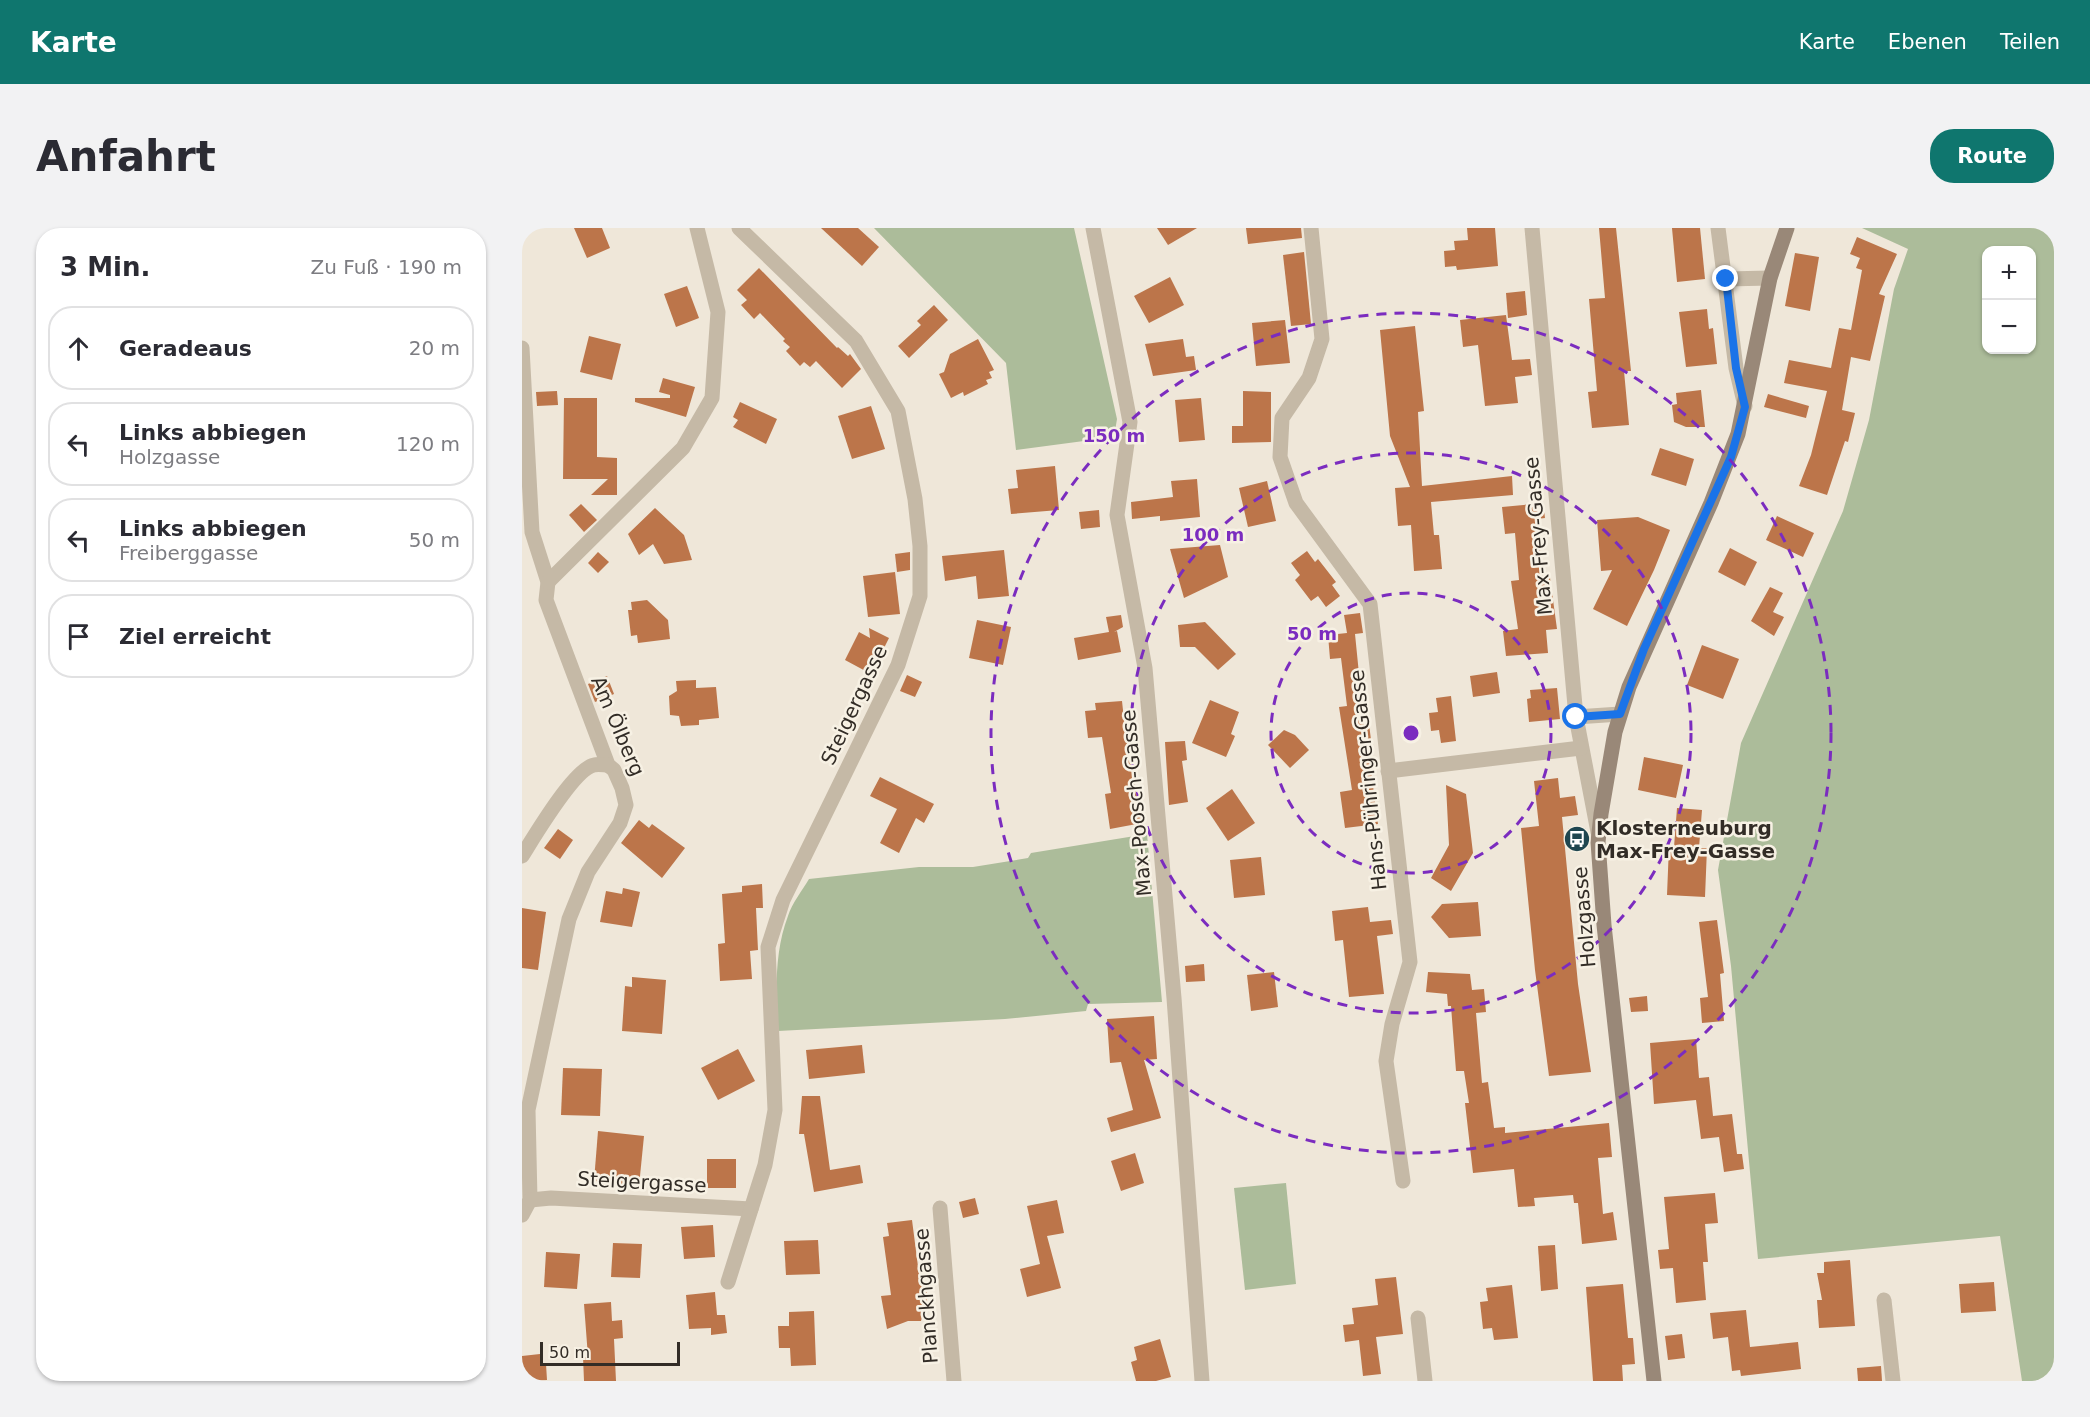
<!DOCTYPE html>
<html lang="de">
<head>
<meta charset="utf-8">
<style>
	:root { --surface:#fff; --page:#f2f2f3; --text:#2b2b33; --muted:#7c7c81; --line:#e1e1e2; --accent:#0f766e }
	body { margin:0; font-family:"DejaVu Sans",sans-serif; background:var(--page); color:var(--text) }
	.controls { position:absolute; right:18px; top:18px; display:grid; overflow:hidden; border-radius:12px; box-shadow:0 2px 4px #0004 }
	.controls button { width:54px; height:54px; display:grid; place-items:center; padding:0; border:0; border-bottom:2px solid var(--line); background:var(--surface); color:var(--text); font:30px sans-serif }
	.scale { position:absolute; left:18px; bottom:15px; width:140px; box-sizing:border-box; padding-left:6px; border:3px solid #322c26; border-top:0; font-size:16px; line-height:21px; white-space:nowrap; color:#322c26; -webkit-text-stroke:4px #f7f1e4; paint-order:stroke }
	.stop { position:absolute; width:18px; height:18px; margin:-14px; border:4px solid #1a73e8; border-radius:50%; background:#fff }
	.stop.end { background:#1a73e8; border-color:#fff; box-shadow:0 2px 6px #0008 }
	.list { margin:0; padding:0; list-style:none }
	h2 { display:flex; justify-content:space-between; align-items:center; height:78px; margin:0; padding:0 24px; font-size:26px }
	h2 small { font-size:20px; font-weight:400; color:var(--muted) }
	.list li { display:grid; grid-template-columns:39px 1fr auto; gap:18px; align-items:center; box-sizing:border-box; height:84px; margin:0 12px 12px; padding:0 12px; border:2px solid var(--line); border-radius:24px }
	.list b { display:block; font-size:22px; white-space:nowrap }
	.list p { margin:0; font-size:20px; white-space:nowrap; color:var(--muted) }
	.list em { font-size:20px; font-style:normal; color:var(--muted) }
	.icon { flex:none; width:33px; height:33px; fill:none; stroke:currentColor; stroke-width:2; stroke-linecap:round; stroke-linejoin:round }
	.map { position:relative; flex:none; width:1532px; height:1153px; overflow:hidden; border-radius:24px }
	header { display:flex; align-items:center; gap:36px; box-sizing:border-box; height:84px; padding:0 30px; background:var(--accent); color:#fff }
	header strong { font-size:28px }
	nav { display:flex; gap:33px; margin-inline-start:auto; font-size:21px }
	.intro { display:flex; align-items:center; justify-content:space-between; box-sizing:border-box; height:144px; padding:0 36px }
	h1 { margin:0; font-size:42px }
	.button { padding:15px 27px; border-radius:24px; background:var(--accent); color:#fff; font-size:21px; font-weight:700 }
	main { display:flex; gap:36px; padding:0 36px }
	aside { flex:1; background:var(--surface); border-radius:24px; box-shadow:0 2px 4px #0004 }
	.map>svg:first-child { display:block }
	.green { fill:#acbc9a; fill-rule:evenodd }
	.building { fill:#bc754a }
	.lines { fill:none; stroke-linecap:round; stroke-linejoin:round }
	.street { stroke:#c5b9a6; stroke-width:15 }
	.secondary { stroke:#998878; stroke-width:15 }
	.route { stroke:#1a73e8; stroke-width:8 }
	.ring { fill:none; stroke:#7b2cbf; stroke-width:3; stroke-dasharray:10 8 }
	.labels { text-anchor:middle; stroke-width:5; stroke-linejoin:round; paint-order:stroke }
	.street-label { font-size:20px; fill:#322c26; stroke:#f7f1e4 }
	.poi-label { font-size:20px; font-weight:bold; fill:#322c26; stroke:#f7f1e4; text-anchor:start }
	.centre { fill:#7b2cbf; stroke:#f7f1e4; stroke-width:3 }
	.ring-label { font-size:18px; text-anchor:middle; font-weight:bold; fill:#7b2cbf; stroke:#f7f1e4; stroke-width:5; stroke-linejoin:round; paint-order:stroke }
</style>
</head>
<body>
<header>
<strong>Karte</strong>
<nav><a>Karte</a><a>Ebenen</a><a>Teilen</a></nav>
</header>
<div class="intro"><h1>Anfahrt</h1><a class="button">Route</a></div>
<main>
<aside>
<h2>3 Min.<small>Zu Fuß · 190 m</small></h2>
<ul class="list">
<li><svg class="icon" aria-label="ahead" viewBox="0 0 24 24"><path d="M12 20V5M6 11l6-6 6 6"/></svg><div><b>Geradeaus</b></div><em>20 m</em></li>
<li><svg class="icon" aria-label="left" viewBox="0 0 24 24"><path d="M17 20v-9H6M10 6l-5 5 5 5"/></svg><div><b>Links abbiegen</b><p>Holzgasse</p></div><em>120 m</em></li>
<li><svg class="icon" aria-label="left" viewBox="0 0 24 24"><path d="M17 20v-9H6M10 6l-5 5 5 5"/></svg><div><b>Links abbiegen</b><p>Freiberggasse</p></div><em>50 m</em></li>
<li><svg class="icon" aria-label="arrive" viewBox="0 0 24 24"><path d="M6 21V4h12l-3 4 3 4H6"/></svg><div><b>Ziel erreicht</b></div></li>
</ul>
</aside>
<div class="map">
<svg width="1532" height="1153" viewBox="0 0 1532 1153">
	<rect width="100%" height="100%" fill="#efe7d9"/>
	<g class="green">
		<path d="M352 0H552L595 191 592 209 494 222 484 135Z"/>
		<path d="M1340 0H1532V1153H1500L1478 1008 1236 1031 1209 738 1196 642 1219 515 1321 283 1347 192 1372 61 1386 21ZM1464 22H1510V122H1464Z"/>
		<path d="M625 606 640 774 566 776 564 783 483 791 256 803C254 764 252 725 266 688 270 675 280 663 287 651L397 639H451L506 630 509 625Z"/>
		<path d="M764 955 774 1056 723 1062 712 960Z"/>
	</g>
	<g class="building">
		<path d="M52 0H80L88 20 65 30Z"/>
		<path d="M299 0H336L357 19 340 38Z"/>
		<path d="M635 0H675L646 17Z"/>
		<path d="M724 0H779L780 10 726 16Z"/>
		<path d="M945 0H973L976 38 935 42 934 38 923 39 922 23 933 22 932 13 946 12Z"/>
		<path d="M1077 0H1094L1109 143H1102L1107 197 1070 200 1066 164 1075 163 1067 71 1083 70Z"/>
		<path d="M1150 0H1178L1183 51 1155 54Z"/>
		<path d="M1335 9 1375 26 1357 66 1363 68 1348 133 1329 129 1320 182 1333 185 1326 214 1323 213 1305 267 1277 258 1289 227 1305 163 1262 155 1267 132 1309 140 1317 100 1329 102 1340 42 1334 40 1338 30 1328 26Z"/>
		<path d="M782 24 789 96 769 98 761 27Z"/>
		<path d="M1273 25 1297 29 1288 83 1263 78Z"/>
		<path d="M237 40 315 120 316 119 326 128 328 126 339 141 320 160 294 133 288 139 282 134 278 138 264 123 268 119 261 113 263 111 238 85 232 91 219 77 225 72 215 62Z"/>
		<path d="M648 49 662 77 627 95 612 68Z"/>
		<path d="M165 58 177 90 154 99 142 66Z"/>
		<path d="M1003 63 1005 87 986 90 984 65Z"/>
		<path d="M412 77 426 92 387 130 376 118 399 97 395 93Z"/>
		<path d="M1185 81 1187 101 1191 100 1195 136 1164 139 1157 84Z"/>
		<path d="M984 87 990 132 1008 131 1010 147 993 149 996 175 963 178 956 117 941 119 938 92Z"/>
		<path d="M763 92 768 135 734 138 730 95Z"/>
		<path d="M893 98 902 183 896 184 900 258 990 248 991 267 909 274 912 307H917L920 341 892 343 889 297 876 298 873 260 888 259 868 208 858 102Z"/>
		<path d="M67 108 99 116 90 152 58 144Z"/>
		<path d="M456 111 472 142 467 144 470 150 464 152 466 156 442 168 441 164 429 170 417 146 422 144 428 126Z"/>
		<path d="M661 111 664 129 672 128 674 142 631 148 623 116Z"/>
		<path d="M141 150 173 159 164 189 113 174V170H148V167L137 164Z"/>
		<path d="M1179 162 1183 199H1164L1152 194 1150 177 1155 176 1154 165Z"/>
		<path d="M35 163 36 177 15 178 14 164Z"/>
		<path d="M721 163 749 164V214L710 215V198H721Z"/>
		<path d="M1246 166 1287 178 1284 190 1242 179Z"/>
		<path d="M42 170H75V229L95 230V267H69L86 251H41Z"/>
		<path d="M679 170 683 212 657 214 653 172Z"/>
		<path d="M218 174 255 191 244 216 211 199 216 192 211 189Z"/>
		<path d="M349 178 363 221 330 231 316 188Z"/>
		<path d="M1138 220 1172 231 1164 258 1129 247Z"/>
		<path d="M533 238 537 282 489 286 486 261 496 260 494 242Z"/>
		<path d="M675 251 678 289 638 293V288L610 291 609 274 651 269 649 253Z"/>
		<path d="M745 253 754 293 726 299 717 260Z"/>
		<path d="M1021 275 1023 290 1015 291 1021 351 1028 350 1035 401 1024 402 1026 425 984 428 981 403 996 401 989 353 997 352 993 305 983 306 980 279Z"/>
		<path d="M59 276 75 292 62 304 47 287Z"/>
		<path d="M133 280 162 307 170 332 142 336 131 316 117 327 106 306Z"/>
		<path d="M577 282 578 299 559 301 557 284Z"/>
		<path d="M1255 288 1292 305 1281 329 1244 312Z"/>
		<path d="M1116 289 1148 302 1132 342 1105 398 1071 381 1090 342 1079 343 1075 292Z"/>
		<path d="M698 317 706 349 662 370 648 321Z"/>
		<path d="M1208 320 1235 334 1223 358 1196 344Z"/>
		<path d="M482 322 487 368 456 371 454 348 423 353 420 328Z"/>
		<path d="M785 323 793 334 796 331 814 354 810 357 818 368 804 379 796 368 789 373 773 352 778 347 769 335Z"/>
		<path d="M76 324 87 334 76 345 66 335Z"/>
		<path d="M388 324V342L375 344 373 326Z"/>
		<path d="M373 344 378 386 346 389 341 348Z"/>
		<path d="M1248 359 1261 365 1251 384 1262 389 1252 408 1229 393Z"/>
		<path d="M125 372 146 392 148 411 116 415 115 407 109 408 106 382H110L109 374Z"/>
		<path d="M838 385 841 405 833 406 842 496H847L850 520H846L856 596 823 600 818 564 830 562 817 479 825 478 819 430 808 431 806 407 825 405 822 387Z"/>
		<path d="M599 387 601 399 592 404 595 403 599 424 556 432 552 410 587 404 584 389Z"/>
		<path d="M455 392 489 399 481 437 447 430Z"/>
		<path d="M683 394 714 426 696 442 673 419H658L656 397Z"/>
		<path d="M347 400 367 410 349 446 323 432 337 404 348 410Z"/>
		<path d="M1180 417 1217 431 1201 471 1165 457Z"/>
		<path d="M975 444 978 465 951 469 948 448Z"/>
		<path d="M385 447 400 454 393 469 378 463Z"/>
		<path d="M85 448 92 466 73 474 66 456Z"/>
		<path d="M174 452V460L194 459 197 490 177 492V497L159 498 157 488 148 487 147 468 155 463 154 453Z"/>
		<path d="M1035 460 1038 491 1007 494 1005 471 1009 470 1008 462Z"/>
		<path d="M929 468 934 513 919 515 917 502 909 503 907 485 916 484 914 470Z"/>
		<path d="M688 472 717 484 709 506 713 508 704 529 670 515Z"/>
		<path d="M600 473 604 510 620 595 588 601 583 566 589 565 580 509 566 510 563 483 574 482 573 475Z"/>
		<path d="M762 502 773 507 787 522 768 540 746 517Z"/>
		<path d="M663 513 665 532 660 533 666 574 647 577 643 514Z"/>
		<path d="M1122 529 1161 537 1154 570 1116 562Z"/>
		<path d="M358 549 412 576 402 595 394 590 377 625 358 615 375 581 348 568Z"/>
		<path d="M1036 550 1038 570 1053 568 1056 587 1040 589 1056 756 1069 844 1027 848 1013 742 999 600 1017 598 1012 553Z"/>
		<path d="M924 557 944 566 951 625 929 663 909 650 927 617Z"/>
		<path d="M710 561 733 595 706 613 684 580Z"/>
		<path d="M1155 580 1180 582 1177 620H1185L1183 669 1145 667 1147 618 1152 619Z"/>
		<path d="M117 592 127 600 130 596 163 620 140 650 99 615Z"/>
		<path d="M36 601 51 612 38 631 22 620Z"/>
		<path d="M739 629 743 667 712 670 708 632Z"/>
		<path d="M240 656 241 680H234L236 722 228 723 230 751 198 753 196 716 203 715 200 666 220 664V658Z"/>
		<path d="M101 660 118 664 110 699 78 694 84 663 100 666Z"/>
		<path d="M956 674 959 708 927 710 909 689 920 676Z"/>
		<path d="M846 679 848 694 869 692 871 706 855 708 862 766 827 769 821 712 813 713 810 683Z"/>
		<path d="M0 680 24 684 16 742 0 740Z"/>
		<path d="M1195 692 1202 745 1198 746 1202 793 1180 795 1178 770 1186 769 1177 694Z"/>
		<path d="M682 736 683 753 664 754 663 738Z"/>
		<path d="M752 744 756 779 729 783 725 747Z"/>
		<path d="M906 744 948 746 950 762 962 761 964 784 954 785 960 855 966 854 972 900 983 899V905L1087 895 1090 929 1076 930 1081 986 1091 984 1095 1012 1060 1016 1056 975H1052L1051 967 1012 970 1013 978 996 979 992 941 951 945 943 875H947L942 843H934L929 778H926L925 766 904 764Z"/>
		<path d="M110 749 144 752 140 806 100 803 103 758 110 759Z"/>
		<path d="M1125 768 1126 783 1109 784 1107 770Z"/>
		<path d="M632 788 635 831 622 832 639 890 589 904 585 890 611 882 599 834 588 835 585 791Z"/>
		<path d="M1174 811 1177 850 1187 849 1191 888 1210 886 1215 926H1220L1222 941 1202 944 1197 909 1179 911 1174 872 1132 876 1128 815Z"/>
		<path d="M340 817 343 845 287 851 284 822Z"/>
		<path d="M216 821 233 853 196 872 179 840Z"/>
		<path d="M41 840 80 841 78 888 39 887Z"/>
		<path d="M280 868H298L308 942 338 937 341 955 292 964 282 906H277Z"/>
		<path d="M76 903 122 908 117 958 72 953Z"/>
		<path d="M613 925 622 955 599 963 589 933Z"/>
		<rect x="185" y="931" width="29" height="29"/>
		<path d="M1193 965 1196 995 1183 996 1186 1034H1181L1184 1072 1154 1075 1151 1040 1138 1041 1136 1022 1147 1021 1142 969Z"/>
		<path d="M453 970 457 986 441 990 437 974Z"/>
		<path d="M535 972 542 1005 525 1008 539 1060 505 1069 498 1041 518 1036 505 978Z"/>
		<path d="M390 992 398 1054H405V1087L400 1089 399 1093H386L365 1101 359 1068 369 1067 361 1009 367 1008 365 995Z"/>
		<path d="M191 997 193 1029 162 1031 159 999Z"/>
		<path d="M296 1012 298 1046 264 1047 262 1013Z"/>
		<path d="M91 1015 120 1016 118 1050 89 1049Z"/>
		<path d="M1033 1017 1036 1061 1019 1063 1016 1018Z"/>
		<path d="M24 1024 58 1026 55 1061 22 1059Z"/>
		<path d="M1328 1032 1333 1098 1297 1100 1295 1072H1300L1295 1045H1302V1034Z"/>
		<path d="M874 1049 881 1106 854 1109 859 1146 841 1148 837 1112 823 1114 821 1097 832 1096 830 1080 856 1077 853 1051Z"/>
		<path d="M1472 1054 1474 1083 1439 1085 1437 1056Z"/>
		<path d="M1101 1056 1106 1110H1111L1113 1136 1100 1137 1101 1153H1071L1064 1059Z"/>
		<path d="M990 1057 996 1110 972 1112 970 1100 961 1101 958 1074 966 1073 964 1060Z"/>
		<path d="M193 1064 195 1087H203L205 1105 189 1107V1100L167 1101 164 1067Z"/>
		<path d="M89 1074 90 1093 100 1092 101 1110 92 1111 94 1153H62L61 1129H66L62 1076Z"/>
		<path d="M1224 1082 1228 1119 1276 1114 1279 1141 1219 1148 1218 1142 1210 1143 1206 1109 1191 1111 1188 1085Z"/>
		<path d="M292 1083 294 1137 269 1138 268 1120H257L256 1098H267V1084Z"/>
		<path d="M1160 1106 1163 1130 1146 1132 1143 1108Z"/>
		<path d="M638 1111 649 1149 634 1153H614L609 1134 615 1132 612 1119Z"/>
		<path d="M18 1126 19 1137 24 1136 25 1152 0 1153V1128Z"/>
		<path d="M1359 1138 1360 1153H1336L1335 1140Z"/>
	</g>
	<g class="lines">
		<g class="street">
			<path d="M571 0 608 194 595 287 623 440 652 770 680 1153"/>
			<path d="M789 0 800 111 787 150 760 190 758 229 774 275 848 376 888 734 870 796 864 833 881 953"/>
			<path d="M1010 0 1054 489 1076 604"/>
			<path d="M1196 0 1214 140 1223 178"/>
			<path d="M1204 51 1248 50"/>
			<path d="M0 120 10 304 26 354 24 372 86 537 92 542 100 560 104 577 98 595 66 644 47 691 6 882 8 972 0 987"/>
			<path d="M26 354 161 220 190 170 196 84 175 0"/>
			<path d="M1054 489 1098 486"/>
			<path d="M866 543 1059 520"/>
			<path d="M0 628C12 609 52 541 72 537 76 536 82 537 86 537"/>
			<path d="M8 972 29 970 229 981"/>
			<path d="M418 980 432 1153"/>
			<path d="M206 1054 243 937 253 882 246 719 261 672 376 437 398 368V318L393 271 376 183 334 113 217 0"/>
			<path d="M1362 1072 1371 1153"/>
			<path d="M896 1090 903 1153"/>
		</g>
		<path class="secondary" d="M1132 1153 1082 697 1076 614 1079 586 1093 504 1107 459 1189 275 1216 206 1248 50 1265 0"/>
	</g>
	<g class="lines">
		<path class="route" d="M1054 489 1098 486 1122 421 1209 229 1223 179 1214 140 1204 51"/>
	</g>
	<g class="ring">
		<circle cx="889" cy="505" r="140"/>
		<circle cx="889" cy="505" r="280"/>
		<circle cx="889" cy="505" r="420"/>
	</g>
	<defs>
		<g id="bus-disc" transform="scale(1.35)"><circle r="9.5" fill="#1f4650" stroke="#f7f1e4"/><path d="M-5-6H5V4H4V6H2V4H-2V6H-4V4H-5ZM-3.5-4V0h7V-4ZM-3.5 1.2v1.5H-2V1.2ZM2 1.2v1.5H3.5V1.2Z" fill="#fff"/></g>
	</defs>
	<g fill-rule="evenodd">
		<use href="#bus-disc" x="1055" y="611"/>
	</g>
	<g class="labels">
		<g class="street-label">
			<text transform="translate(1016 308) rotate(-95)" y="7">Max-Frey-Gasse</text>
			<text transform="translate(332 477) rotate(-65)" y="7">Steigergasse</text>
			<text transform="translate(96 498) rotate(67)" y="7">Am Ölberg</text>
			<text transform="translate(846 552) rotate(-96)" y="7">Hans-Pühringer-Gasse</text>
			<text transform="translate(614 575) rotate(-95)" y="7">Max-Poosch-Gasse</text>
			<text transform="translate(1062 689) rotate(-95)" y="7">Holzgasse</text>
			<text transform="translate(120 954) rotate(3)" y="7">Steigergasse</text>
			<text transform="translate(404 1068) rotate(-94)" y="7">Planckhgasse</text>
		</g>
		<g class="poi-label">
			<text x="1074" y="607">Klosterneuburg<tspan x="1074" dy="23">Max-Frey-Gasse</tspan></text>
		</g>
	</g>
	<circle cx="889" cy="505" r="9" class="centre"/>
	<g class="ring-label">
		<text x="592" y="214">150 m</text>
		<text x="691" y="313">100 m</text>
		<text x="790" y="412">50 m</text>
	</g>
</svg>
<div class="controls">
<button>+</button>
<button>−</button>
</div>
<div class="scale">50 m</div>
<div class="stop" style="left:1054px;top:489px"></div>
<div class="stop end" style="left:1204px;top:51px"></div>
</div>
</main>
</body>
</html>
